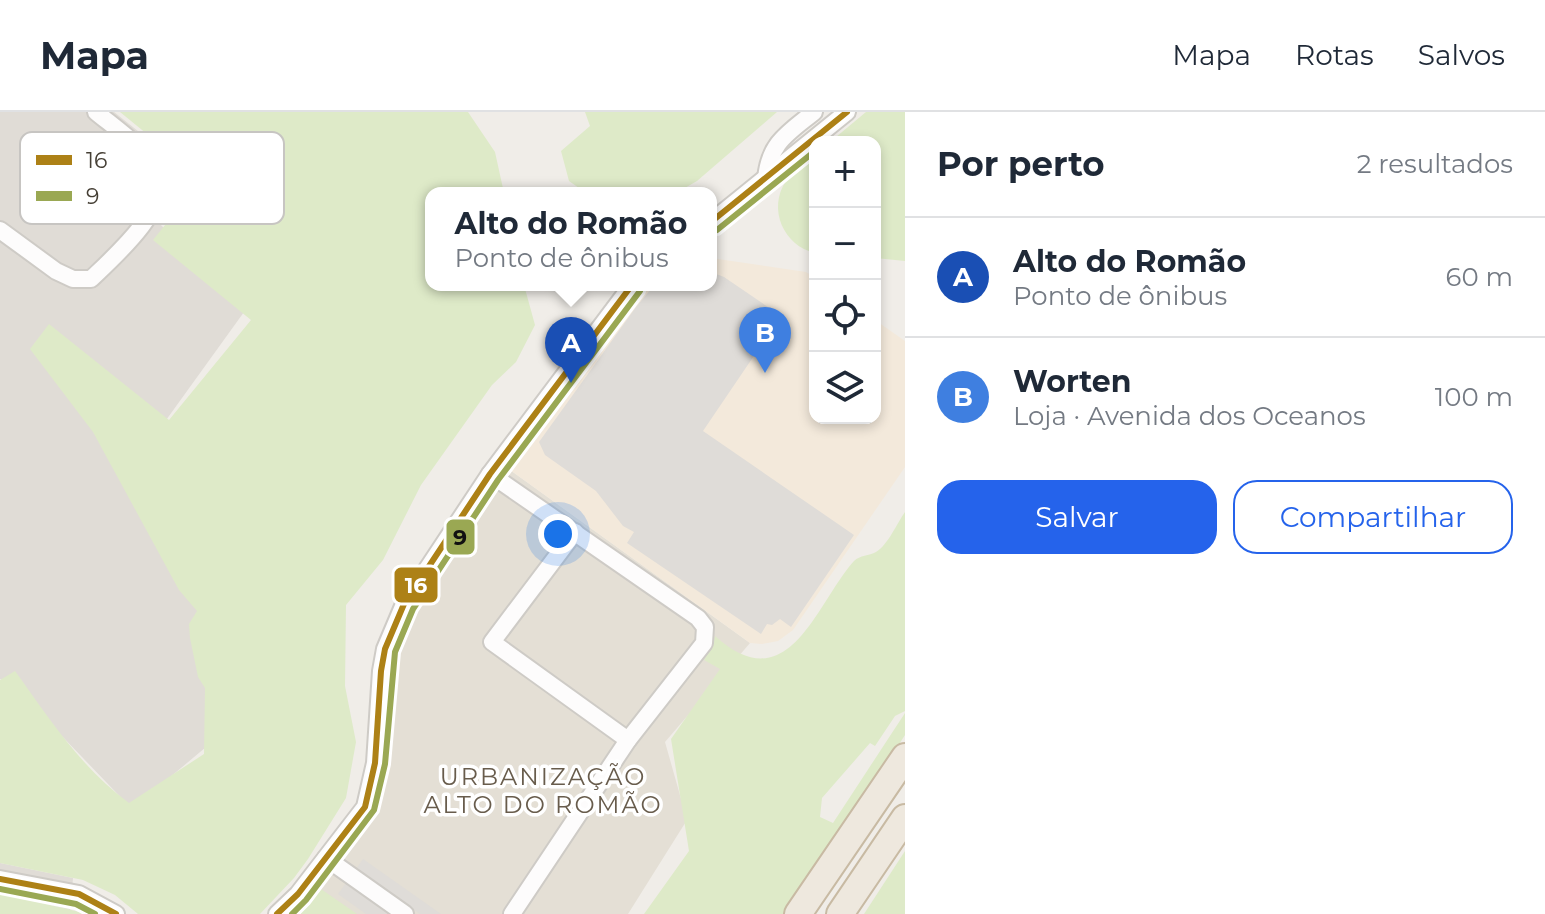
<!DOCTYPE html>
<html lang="pt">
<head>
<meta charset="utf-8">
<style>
	:root { --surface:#fff; --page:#f2f2f3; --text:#1f2937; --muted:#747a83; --line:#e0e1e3; --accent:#2563eb }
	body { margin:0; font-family:Montserrat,sans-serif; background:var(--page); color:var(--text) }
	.controls { position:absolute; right:24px; top:24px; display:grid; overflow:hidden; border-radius:16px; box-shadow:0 4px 12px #0003 }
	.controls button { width:72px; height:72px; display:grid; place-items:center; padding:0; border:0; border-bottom:2px solid var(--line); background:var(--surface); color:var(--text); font:40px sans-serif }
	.you { position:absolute; left:558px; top:422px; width:28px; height:28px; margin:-20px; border:6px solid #fff; border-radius:50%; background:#1a73e8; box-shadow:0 0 0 12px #1a73e833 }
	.badge { display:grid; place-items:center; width:52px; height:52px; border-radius:50%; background:var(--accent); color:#fff; font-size:26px; font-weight:700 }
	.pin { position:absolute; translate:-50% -66px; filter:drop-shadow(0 2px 4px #0008) }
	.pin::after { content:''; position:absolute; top:42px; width:28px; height:24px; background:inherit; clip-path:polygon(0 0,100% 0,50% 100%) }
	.popup { position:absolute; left:425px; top:75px; width:292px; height:104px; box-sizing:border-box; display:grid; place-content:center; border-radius:16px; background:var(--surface); filter:drop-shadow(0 2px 6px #0005); font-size:26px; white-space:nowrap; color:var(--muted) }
	.popup b { font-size:30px; color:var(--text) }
	.popup::after { content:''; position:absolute; left:50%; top:100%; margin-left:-16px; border:16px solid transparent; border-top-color:var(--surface) }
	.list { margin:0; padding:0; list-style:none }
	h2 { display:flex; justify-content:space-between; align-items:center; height:104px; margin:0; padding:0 32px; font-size:34px }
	h2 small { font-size:26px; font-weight:400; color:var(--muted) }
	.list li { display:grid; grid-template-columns:52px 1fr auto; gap:24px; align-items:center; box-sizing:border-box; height:120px; padding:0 32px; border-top:2px solid var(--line) }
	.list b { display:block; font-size:30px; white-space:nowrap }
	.list p { margin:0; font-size:26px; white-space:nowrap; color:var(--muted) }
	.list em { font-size:26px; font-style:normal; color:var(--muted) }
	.actions { display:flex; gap:16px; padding:24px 32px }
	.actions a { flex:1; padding:18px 0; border:2px solid var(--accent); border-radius:24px; text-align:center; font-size:28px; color:var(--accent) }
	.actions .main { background:var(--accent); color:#fff }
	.icon { flex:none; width:44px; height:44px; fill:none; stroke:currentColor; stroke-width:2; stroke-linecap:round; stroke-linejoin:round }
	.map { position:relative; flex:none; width:905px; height:802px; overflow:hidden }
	header { display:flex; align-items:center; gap:48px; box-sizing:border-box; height:112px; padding:0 40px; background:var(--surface); border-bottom:2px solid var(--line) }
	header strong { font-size:38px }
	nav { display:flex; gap:44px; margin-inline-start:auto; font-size:28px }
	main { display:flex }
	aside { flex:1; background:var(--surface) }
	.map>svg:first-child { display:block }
	.residential { fill:#e4dfd5 }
	.commercial { fill:#f3e9db }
	.industrial { fill:#e0dcd6 }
	.green { fill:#deeac8 }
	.parking { fill:#dfdcd8 }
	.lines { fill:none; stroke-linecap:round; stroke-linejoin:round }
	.minor-casing { stroke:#cecbc6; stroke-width:20 }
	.trunk-casing { stroke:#c8baa3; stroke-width:30 }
	.minor { stroke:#fdfcfc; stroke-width:16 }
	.trunk { stroke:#eee8de; stroke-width:26 }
	.bus-1-casing { stroke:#fff; stroke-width:12 }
	.bus-2-casing { stroke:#fff; stroke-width:12 }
	.bus-1 { stroke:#ad8116; stroke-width:6 }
	.bus-2 { stroke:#9aa853; stroke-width:6 }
	.labels { text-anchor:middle; stroke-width:7; stroke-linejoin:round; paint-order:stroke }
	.neighbourhood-label { font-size:24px; letter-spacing:2px; fill:#685c4c; stroke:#fff }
	.key { fill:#fff; stroke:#c7c5c2; stroke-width:2 }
	.key-label { font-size:22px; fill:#453f35 }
	.line-badge { stroke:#fff; stroke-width:3 }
	.badge-label { font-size:22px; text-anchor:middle; font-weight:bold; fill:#fff }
	.pale-badge-label { font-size:22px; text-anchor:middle; font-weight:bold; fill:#111 }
</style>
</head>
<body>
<header>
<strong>Mapa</strong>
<nav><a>Mapa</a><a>Rotas</a><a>Salvos</a></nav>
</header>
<main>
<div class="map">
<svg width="905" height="802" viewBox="0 0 905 802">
	<rect width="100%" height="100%" fill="#f0ede8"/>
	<path class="residential" d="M499 350 750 531 665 630 687 708 628 802H354L308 769 365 695 385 537Z"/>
	<path class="commercial" d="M711 146 806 160 815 166V306H875V208L905 229V355L793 518 778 529 762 532 750 531 499 350 632 173H711Z"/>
	<g class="industrial">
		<path d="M0 0H114L202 70 160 112 244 200 125 365 201 503 212 630 132 697 9 569 0 567Z"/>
		<path d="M0 751 73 766 70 798 0 781Z"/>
	</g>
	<g class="green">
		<path d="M120 0H468L495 40 504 81H431V173H524L535 213 516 250 492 273 421 373 383 448 346 493 345 574 356 630 346 686 308 747 294 766 260 802H138L115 783 83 768 0 751V568L15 559C49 606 81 656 129 691L204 642 205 576 198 565 190 526 189 512 197 499 179 478 93 320 30 237 49 212 169 308 251 208 153 128 202 67Z"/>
		<path d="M585 0H777L697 69 676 81H586L569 69 561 39 590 14Z"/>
		<path d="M866 0H905V149L875 146V30H830Z"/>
		<path d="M815 42V141C784 134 767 97 786 69 793 58 805 51 815 42Z"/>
		<path d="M905 400V599L895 604 875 634 870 631 822 686 820 705 833 711 905 601V623L789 802H644L689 739 671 627 720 557 704 548 713 533 715 524C789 591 816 491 854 449 860 443 869 444 876 440 888 433 897 411 905 400Z"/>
		<path d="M905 739V802H864Z"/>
		<path d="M321 777 357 802H294Z"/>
		<path d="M0 781 88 802H0Z"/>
	</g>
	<g class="parking">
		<path d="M711 160 724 165 781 204 703 319 854 423 791 515 780 507 772 513 767 512 761 522 627 431 634 420 623 414 596 379 545 343 539 330 636 195 651 177 657 173H711Z"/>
		<path d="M363 747 441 802H420L356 757Z"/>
		<path d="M346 771 390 802H366L338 782Z"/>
	</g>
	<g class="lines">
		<g class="minor-casing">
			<g id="minor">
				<path d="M766 67C769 31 788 21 814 0"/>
				<path d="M711 110 847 0"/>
				<path d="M0 118 56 159 73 167H91C113 146 172 94 159 61 150 40 114 15 96 0"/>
				<path d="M490 362 698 506 705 515 704 531 628 628 512 802"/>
				<path d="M575 420 492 530 628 628"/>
				<path d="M326 746 405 802"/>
				<path d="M0 767 79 782 116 802"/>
				<path d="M277 802 298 782 365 695 375 651 381 559 385 537 404 492 490 362 632 173"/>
			</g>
		</g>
		<g class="trunk-casing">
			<g id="trunk">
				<path d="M798 802 905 645"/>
				<path d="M840 802 905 706"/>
			</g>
		</g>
		<use href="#minor" class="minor"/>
		<use href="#trunk" class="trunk"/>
		<g class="bus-1-casing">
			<g id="bus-1">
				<path d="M711 110 847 0"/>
				<path d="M0 767 79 782 116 802"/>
				<path d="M277 802 298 782 365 695 375 651 381 559 385 537 404 492 490 362 632 173"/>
			</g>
		</g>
		<g class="bus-2-casing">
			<g id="bus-2">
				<path d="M717 118 815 39"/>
				<path d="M0 777 76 792 95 802"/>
				<path d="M292 802 306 788 374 698 385 652 395 540 413 497 498 368 640 179"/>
			</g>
		</g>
		<use href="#bus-1" class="bus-1"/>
		<use href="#bus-2" class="bus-2"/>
	</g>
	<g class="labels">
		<g class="neighbourhood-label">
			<text x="543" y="673">URBANIZAÇÃO<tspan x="543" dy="28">ALTO DO ROMÃO</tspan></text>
		</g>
	</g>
	<rect x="20" y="20" width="264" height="92" rx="12" class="key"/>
	<rect x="36" y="43" width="36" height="10" fill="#ad8116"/>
	<rect x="36" y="79" width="36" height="10" fill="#9aa853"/>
	<g class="key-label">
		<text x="86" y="56">16</text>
		<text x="86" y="92">9</text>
	</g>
	<g class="line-badge">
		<rect x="445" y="406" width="31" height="38" rx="8" fill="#9aa853"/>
		<rect x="393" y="454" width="46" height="38" rx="8" fill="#ad8116"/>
	</g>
	<g class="badge-label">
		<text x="416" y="481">16</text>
	</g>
	<g class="pale-badge-label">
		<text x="460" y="433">9</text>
	</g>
</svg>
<div class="controls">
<button>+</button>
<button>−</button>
<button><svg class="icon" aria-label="locate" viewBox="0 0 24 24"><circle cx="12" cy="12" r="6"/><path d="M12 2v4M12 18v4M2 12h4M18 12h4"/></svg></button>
<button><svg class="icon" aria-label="layers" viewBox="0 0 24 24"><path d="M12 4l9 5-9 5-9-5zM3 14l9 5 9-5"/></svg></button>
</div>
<div class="you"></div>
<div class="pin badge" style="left:571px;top:271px;background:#1a4fb4">A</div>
<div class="popup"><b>Alto do Romão</b>Ponto de ônibus</div>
<div class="pin badge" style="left:765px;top:261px;background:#3f7fe0">B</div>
</div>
<aside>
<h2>Por perto<small>2 resultados</small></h2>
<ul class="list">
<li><span class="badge" style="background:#1a4fb4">A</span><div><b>Alto do Romão</b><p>Ponto de ônibus</p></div><em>60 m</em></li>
<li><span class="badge" style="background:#3f7fe0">B</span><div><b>Worten</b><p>Loja · Avenida dos Oceanos</p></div><em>100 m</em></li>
</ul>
<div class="actions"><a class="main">Salvar</a><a>Compartilhar</a></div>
</aside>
</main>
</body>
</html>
